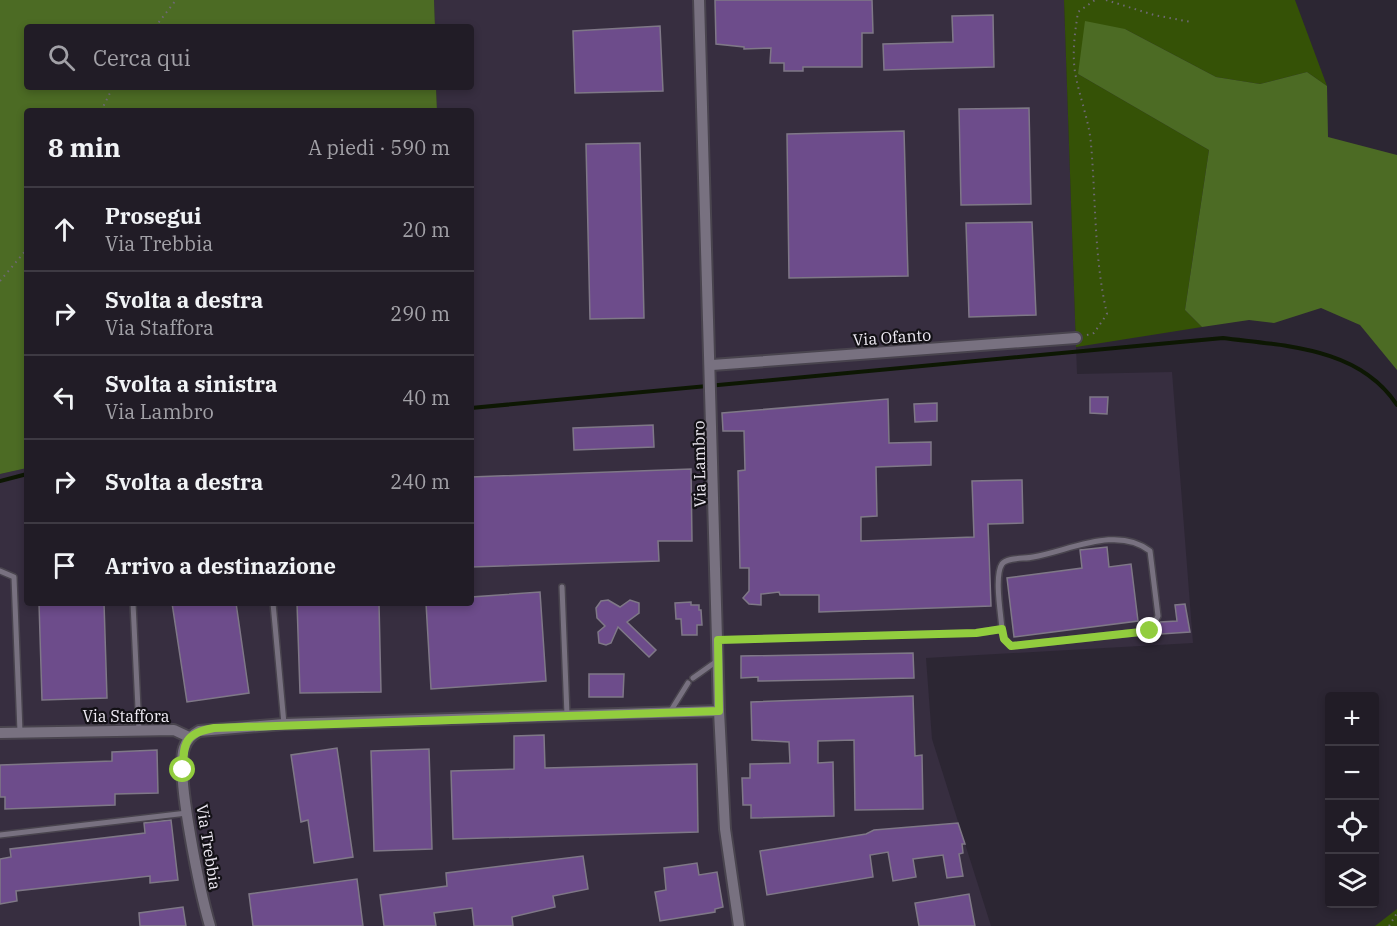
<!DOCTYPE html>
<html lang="it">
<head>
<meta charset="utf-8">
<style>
	:root { --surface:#211c26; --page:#29252e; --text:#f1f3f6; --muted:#a2a1a7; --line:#3e3a43 }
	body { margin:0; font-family:"IBM Plex Serif",serif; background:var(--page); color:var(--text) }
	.controls { position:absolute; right:18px; bottom:18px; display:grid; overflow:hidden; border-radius:6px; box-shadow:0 3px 9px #0003 }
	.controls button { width:54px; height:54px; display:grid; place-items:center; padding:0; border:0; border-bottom:2px solid var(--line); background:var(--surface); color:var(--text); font:30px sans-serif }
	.stop { position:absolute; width:18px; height:18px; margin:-14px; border:4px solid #92cd3e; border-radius:50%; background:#fff }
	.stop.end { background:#92cd3e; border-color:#fff; box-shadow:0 2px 6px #0008 }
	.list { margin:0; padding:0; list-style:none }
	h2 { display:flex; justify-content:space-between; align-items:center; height:78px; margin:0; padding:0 24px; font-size:26px }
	h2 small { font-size:20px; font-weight:400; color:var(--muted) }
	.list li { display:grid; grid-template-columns:39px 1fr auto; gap:18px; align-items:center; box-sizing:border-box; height:84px; padding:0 24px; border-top:2px solid var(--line) }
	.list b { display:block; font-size:22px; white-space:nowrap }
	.list p { margin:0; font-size:20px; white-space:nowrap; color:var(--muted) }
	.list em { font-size:20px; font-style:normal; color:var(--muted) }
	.icon { flex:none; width:33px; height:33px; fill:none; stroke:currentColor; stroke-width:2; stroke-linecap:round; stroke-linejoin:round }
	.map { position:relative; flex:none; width:1397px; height:926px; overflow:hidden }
	.search { position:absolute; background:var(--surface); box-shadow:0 3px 9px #0003; left:24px; top:24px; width:450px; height:66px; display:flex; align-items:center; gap:15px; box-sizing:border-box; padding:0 21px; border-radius:6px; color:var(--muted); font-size:22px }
	.panel { position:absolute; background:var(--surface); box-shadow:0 3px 9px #0003; left:24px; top:108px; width:450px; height:498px; border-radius:6px }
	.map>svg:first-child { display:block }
	.built { fill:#372e40 }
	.green { fill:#355206 }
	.forest { fill:#4c6b24 }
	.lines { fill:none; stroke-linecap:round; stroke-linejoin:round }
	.stream { stroke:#0d1703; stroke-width:4 }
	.building { fill:#6d4c8b; stroke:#7f7887; stroke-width:1.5 }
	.service-casing { stroke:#49444e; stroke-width:8 }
	.minor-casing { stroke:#49444e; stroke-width:14 }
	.path { stroke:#6e6974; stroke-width:2; stroke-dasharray:1.5 4.5; stroke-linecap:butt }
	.service { stroke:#787180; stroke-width:5 }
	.minor { stroke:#787180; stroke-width:10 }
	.route { stroke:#92cd3e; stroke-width:8 }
	.labels { text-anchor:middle; stroke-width:4.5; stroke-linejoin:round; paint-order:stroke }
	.street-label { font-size:16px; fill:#eeeaf3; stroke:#131116 }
</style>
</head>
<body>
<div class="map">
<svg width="1397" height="926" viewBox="0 0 1397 926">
	<rect width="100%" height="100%" fill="#2c2633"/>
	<path class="built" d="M434 0H1064L1077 374 1172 372 1193 643 926 658 932 739 991 926H0V474L27 468V603H471V111H437L436 87H471V27H435Z"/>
	<g class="green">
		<path d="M1064 0H1295L1327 86 1307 72 1260 84 1216 77 1125 29 1078 74 1209 150 1185 310 1202 327 1076 347Z"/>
		<path d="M1397 909V926H1375Z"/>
	</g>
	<g class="forest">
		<path d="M0 0H434L435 27H27V87H436L437 111H27V468L0 474Z"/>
		<path d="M1085 21 1125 29 1216 77 1260 84 1307 72 1327 86 1328 137 1397 155V370L1360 325 1321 308 1274 323 1249 320 1202 327 1185 310 1209 150 1078 74Z"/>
	</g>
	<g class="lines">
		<g class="stream">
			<path d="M471 408 1223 338C1285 346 1359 347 1397 405"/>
			<path d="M0 481 27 474"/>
		</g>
	</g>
	<g class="building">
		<path d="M715 0H872L873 33H862V67H803V71H784V63H770L771 48 744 49V47L716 44Z"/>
		<path d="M993 15 994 67 884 70 883 44 953 42 952 16Z"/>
		<path d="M660 26 663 91 575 93 573 31Z"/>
		<path d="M1029 108 1031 204 961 205 959 109Z"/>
		<path d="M904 131 908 276 789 278 787 134Z"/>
		<path d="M640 143 644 318 590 319 586 144Z"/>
		<path d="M1032 222 1036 315 969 317 966 223Z"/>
		<path d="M1090 397H1108L1107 414 1090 413Z"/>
		<path d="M888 399 889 443 931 442V465L876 467 877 516 861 517V541L974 537 972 481 1022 480 1023 523 988 524 991 606 819 612V595H780L779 592 761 594V605L749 604 743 598 749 591V568H740L738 471 745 470 744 431H723L722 413Z"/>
		<path d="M937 403V421L915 422 914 404Z"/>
		<path d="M653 425 654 447 574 450 573 428Z"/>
		<path d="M691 469 692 541H658L659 561 471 567V477Z"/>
		<path d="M1107 547 1109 567 1131 564 1138 621 1014 637 1007 578 1082 568 1080 550Z"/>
		<path d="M540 592 546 681 431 689 426 603H471V597Z"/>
		<path d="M608 600 620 607 630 600 639 603V613L627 622 656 650 649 657 618 627 611 643 606 645 599 643 598 632 605 626 597 618 596 608 601 601Z"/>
		<path d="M691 602V605H699V610H701L702 625H697V635H682L681 619H676L675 603Z"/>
		<path d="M39 603H104L107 698 42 700Z"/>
		<path d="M172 603H236L249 693 187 702Z"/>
		<path d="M297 603H379L381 692 300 693Z"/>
		<path d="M1185 604 1190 632 1161 634 1160 622 1177 621 1175 605Z"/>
		<path d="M913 653 914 678 758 681V677L741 678V656Z"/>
		<path d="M589 674H624L623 697H589Z"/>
		<path d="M913 696 915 756 922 755 923 809 855 810 854 740 818 741V763L833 762 834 816 751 818V805H743L742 778H750V764L790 763 789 742 752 740 751 702Z"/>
		<path d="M544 735 545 768 697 764 698 832 453 839 451 771 514 769V736Z"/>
		<path d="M337 748 353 857 314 863 308 820 301 822 291 755Z"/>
		<path d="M429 749 432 849 374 851 371 751Z"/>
		<path d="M157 750 158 793 115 794V805L5 809V797H0V765L112 761V752Z"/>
		<path d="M171 820 178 880 150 883V876L16 891 17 901 0 904V859L11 857 10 849 145 833 144 823Z"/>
		<path d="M958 823 965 844H962L963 853 959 854 963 876 947 878 943 855 913 859 916 877 893 881 888 852 870 855 873 877 767 895 760 851 866 834 874 830Z"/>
		<path d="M583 856 588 889 553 896 555 907 512 917 513 926H474L472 908 434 913 436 926H384L380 895 447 886 446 873Z"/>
		<path d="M697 863 699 875 717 872 723 907 715 909V912L660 921 655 892 666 890 664 868Z"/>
		<path d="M357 879 363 926H253L249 894Z"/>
		<path d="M969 894 975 926H919L915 903Z"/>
		<path d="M183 907 186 926H140L139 913Z"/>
	</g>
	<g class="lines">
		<g class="service-casing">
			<g id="service">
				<path d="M0 571 14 577 20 732"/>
				<path d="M562 587 567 715"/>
				<path d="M133 603 139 730"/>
				<path d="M273 603 284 724"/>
				<path d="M718 640 976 633 1002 629 1004 639 1011 646 1150 631 1158 616 1150 551C1117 525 1069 551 1033 557 1025 559 1007 557 1002 564 994 576 1001 615 1002 629"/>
				<path d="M693 678 717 661"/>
				<path d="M670 712 688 683"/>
				<path d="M0 835 187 813"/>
			</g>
		</g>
		<g class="minor-casing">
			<g id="minor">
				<path d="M699 0 719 711 725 829 739 926"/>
				<path d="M712 365 1076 338"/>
				<path d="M0 733 174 730 189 737"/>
				<path d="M210 926C201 896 175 774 184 748 187 739 192 735 199 731L284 724 719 711"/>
			</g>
		</g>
		<g class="path">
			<path d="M1106 0 1154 15 1191 22"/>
			<path d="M155 27 176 0"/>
			<path d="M101 111 113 87"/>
			<path d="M0 281 27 249"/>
			<path d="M1087 335 1094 333 1107 314C1094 258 1096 202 1091 144 1089 120 1079 96 1075 72 1072 52 1075 32 1078 12L1095 0"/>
			<path d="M1389 926 1397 913"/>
		</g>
		<use href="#service" class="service"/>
		<use href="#minor" class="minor"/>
	</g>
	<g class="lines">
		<path class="route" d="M183 770C183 743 185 733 214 728L719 711 718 640 976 633 1002 629 1004 639 1011 646 1150 631"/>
	</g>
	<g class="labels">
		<g class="street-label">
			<text transform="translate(892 337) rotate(-4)" y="6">Via Ofanto</text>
			<text transform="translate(699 464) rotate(-91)" y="6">Via Lambro</text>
			<text x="126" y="722">Via Staffora</text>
			<text transform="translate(209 847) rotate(81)" y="6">Via Trebbia</text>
		</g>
	</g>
</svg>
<div class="controls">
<button>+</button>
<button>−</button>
<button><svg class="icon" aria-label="locate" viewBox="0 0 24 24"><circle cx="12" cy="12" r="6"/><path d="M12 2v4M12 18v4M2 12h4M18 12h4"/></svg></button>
<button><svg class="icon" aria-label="layers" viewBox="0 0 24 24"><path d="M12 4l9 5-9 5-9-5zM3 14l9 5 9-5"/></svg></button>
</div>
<div class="stop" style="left:183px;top:770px"></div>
<div class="stop end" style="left:1150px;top:631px"></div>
<div class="search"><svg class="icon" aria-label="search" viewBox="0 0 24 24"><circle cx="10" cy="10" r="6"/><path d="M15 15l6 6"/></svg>Cerca qui</div>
<section class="panel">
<h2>8 min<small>A piedi · 590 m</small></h2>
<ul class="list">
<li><svg class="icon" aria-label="ahead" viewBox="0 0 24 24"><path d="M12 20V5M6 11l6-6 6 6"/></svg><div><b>Prosegui</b><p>Via Trebbia</p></div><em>20 m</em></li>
<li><svg class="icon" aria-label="right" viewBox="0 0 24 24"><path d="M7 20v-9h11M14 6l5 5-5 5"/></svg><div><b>Svolta a destra</b><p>Via Staffora</p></div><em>290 m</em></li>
<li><svg class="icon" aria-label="left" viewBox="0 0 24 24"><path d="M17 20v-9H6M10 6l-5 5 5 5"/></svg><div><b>Svolta a sinistra</b><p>Via Lambro</p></div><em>40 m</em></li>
<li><svg class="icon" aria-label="right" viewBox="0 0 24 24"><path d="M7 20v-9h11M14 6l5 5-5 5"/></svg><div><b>Svolta a destra</b></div><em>240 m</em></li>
<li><svg class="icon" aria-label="arrive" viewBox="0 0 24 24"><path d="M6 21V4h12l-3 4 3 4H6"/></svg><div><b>Arrivo a destinazione</b></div></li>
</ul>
</section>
</div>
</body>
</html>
